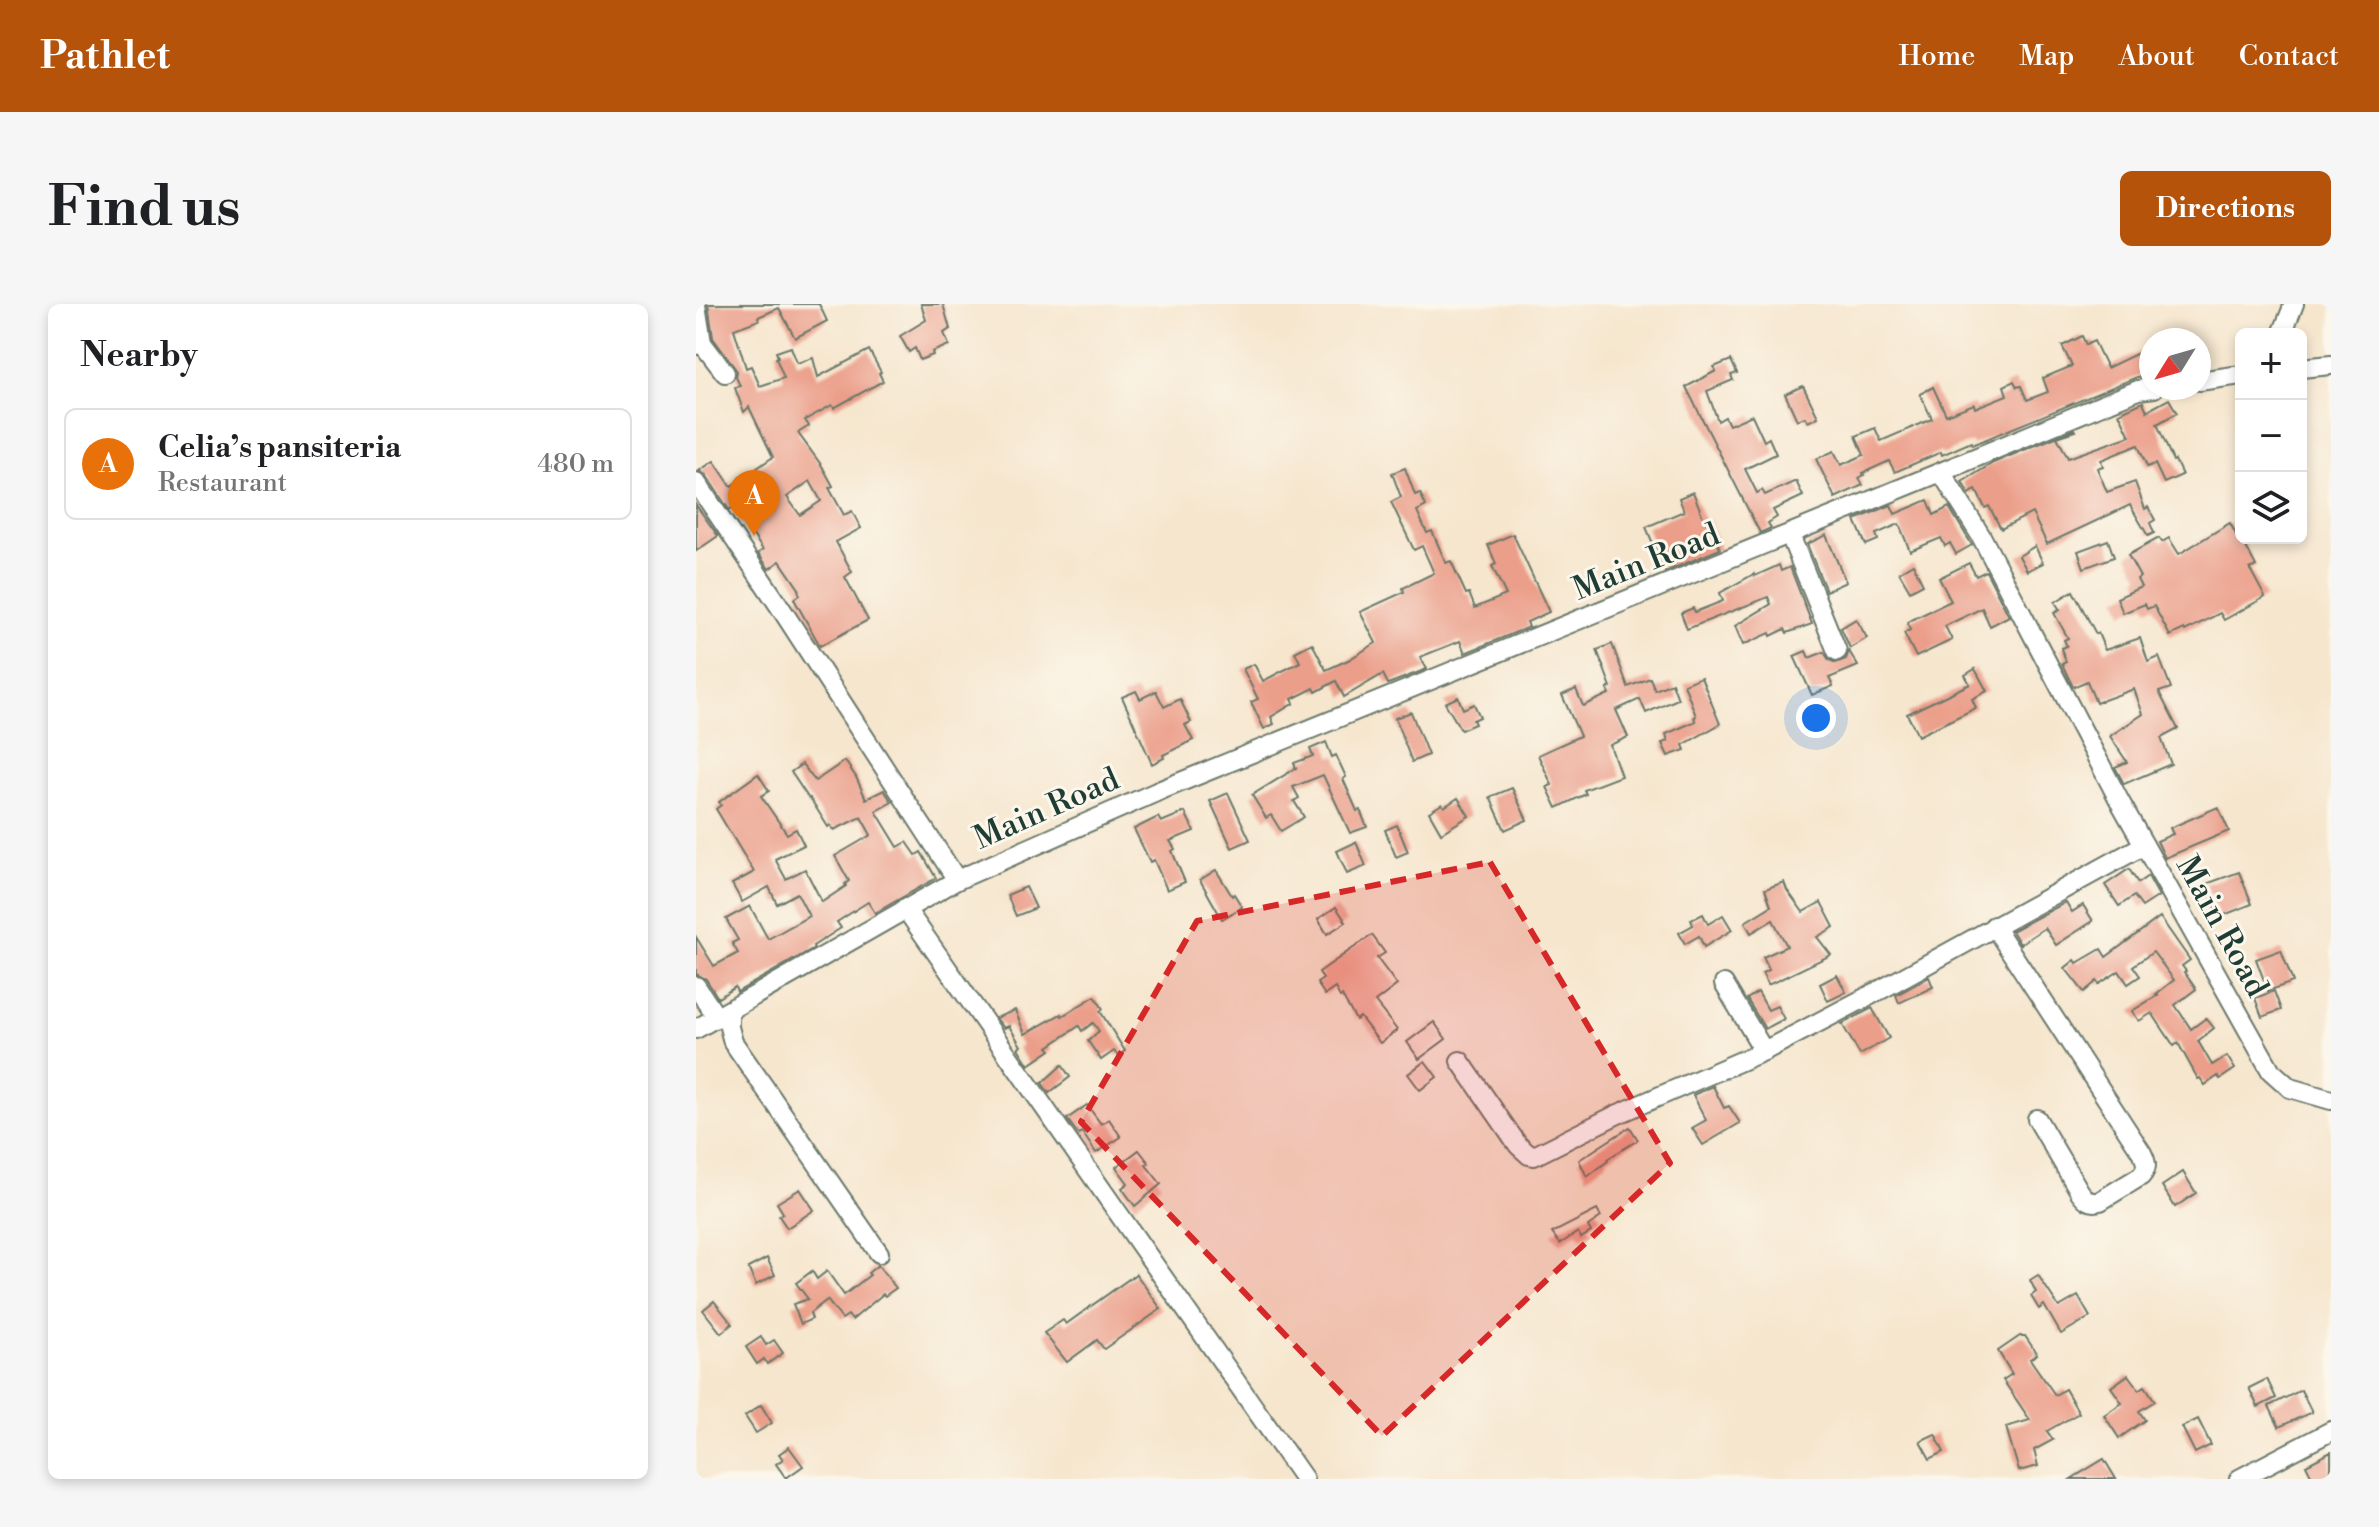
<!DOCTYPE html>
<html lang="en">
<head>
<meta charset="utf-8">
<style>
	:root { --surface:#fff; --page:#f6f6f6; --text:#202124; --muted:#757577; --line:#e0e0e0; --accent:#b45309 }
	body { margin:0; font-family:"Libre Bodoni",serif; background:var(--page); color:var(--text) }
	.controls { position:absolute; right:24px; top:24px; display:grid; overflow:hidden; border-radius:12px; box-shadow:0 4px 12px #0003 }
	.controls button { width:72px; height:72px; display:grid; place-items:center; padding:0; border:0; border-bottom:2px solid var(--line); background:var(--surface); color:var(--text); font:40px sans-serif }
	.compass { position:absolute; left:1443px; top:24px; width:72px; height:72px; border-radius:50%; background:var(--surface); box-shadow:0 4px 12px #0003; rotate:233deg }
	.you { position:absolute; left:1120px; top:414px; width:28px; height:28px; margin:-20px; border:6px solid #fff; border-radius:50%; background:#1a73e8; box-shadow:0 0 0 12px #1a73e833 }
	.badge { display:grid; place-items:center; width:52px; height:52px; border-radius:50%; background:var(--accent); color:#fff; font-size:26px; font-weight:700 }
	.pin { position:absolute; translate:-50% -66px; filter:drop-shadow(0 2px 4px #0008) }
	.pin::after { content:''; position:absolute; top:42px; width:28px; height:24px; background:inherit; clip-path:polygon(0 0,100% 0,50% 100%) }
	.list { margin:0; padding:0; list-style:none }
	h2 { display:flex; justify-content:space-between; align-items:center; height:104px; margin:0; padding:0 32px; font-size:34px }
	h2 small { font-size:26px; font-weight:400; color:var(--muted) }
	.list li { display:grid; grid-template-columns:52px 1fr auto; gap:24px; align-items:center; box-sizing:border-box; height:112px; margin:0 16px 16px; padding:0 16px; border:2px solid var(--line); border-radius:12px }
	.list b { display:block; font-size:30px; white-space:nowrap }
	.list p { margin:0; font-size:26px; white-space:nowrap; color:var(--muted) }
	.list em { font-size:26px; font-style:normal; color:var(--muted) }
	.icon { flex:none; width:44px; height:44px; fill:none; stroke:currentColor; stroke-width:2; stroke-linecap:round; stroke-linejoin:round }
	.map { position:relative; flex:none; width:1635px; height:1175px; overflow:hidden; border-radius:12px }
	header { display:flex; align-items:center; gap:48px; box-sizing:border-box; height:112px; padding:0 40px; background:var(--accent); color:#fff }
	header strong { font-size:38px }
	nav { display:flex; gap:44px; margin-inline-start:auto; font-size:28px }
	.intro { display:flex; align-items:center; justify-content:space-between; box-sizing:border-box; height:192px; padding:0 48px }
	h1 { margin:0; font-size:56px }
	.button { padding:20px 36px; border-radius:12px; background:var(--accent); color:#fff; font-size:28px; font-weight:700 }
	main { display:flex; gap:48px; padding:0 48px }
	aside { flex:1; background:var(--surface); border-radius:12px; box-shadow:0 4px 12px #0003 }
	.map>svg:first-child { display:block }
	.building { fill:#eb9e89; fill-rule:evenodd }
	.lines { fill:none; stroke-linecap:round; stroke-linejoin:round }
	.minor-casing { stroke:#6a786a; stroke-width:22 }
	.minor { stroke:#fff; stroke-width:18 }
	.marked { fill:#d62828; fill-opacity:0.2; stroke:#d62828; stroke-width:6; stroke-dasharray:16 10; stroke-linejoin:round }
	.labels { text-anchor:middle; stroke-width:6; stroke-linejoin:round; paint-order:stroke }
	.street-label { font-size:32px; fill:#1f3d34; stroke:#fbf7ec }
</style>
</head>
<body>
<header>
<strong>Pathlet</strong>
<nav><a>Home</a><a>Map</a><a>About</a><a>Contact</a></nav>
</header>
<div class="intro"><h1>Find us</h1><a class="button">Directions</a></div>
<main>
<aside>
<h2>Nearby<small></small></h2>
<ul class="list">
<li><span class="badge" style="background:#e8710a">A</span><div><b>Celia’s pansiteria</b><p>Restaurant</p></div><em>480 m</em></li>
</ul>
</aside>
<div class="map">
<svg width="1635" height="1175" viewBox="0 0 1635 1175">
	<rect width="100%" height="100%" fill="#fbf7ec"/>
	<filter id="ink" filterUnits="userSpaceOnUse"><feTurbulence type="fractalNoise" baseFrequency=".0125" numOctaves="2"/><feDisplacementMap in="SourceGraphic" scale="16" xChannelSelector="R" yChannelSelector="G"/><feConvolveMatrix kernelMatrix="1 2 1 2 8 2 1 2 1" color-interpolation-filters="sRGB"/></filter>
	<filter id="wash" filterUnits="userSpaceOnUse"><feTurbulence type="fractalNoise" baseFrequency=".006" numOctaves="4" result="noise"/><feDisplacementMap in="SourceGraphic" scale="32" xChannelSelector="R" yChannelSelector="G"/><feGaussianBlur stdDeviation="1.8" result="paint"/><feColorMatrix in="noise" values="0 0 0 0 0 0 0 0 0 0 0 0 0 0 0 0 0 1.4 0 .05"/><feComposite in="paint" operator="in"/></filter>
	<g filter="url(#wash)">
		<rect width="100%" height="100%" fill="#f6e6ce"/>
		<g id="blocks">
			<g class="building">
				<path d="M12 0H123L131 17 99 34 83 4 62 13 63 16 38 25 50 64 55 62 64 82 88 74 80 54 82 53 80 48 95 43 101 59 117 54 122 73 173 46 185 68 183 69 187 77 138 104 136 101 109 116 113 122 102 129 126 162 137 182 133 184 148 211 156 207 165 224 140 238 156 268 149 273 172 316 124 342 98 295 104 291 102 286 103 285 84 257 73 265 62 249 67 246 38 203 33 206 10 171 3 167 18 157 35 182 77 153 53 103 48 108 39 84 44 82 40 73 41 67 17 34ZM114 177 125 197 104 211 91 193Z"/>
				<path d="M225 0H247L254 25 248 29 253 41 236 48 237 51 224 56 219 44 213 48 204 32 230 16Z"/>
				<path d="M1386 32 1390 41 1398 37 1411 64 1446 47 1455 64V72L1441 73 1276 141 1275 138 1246 151 1245 148 1199 168 1193 157 1167 169 1168 171 1163 174 1167 181 1139 194 1120 155 1138 147 1145 161 1168 151 1160 132 1179 124 1185 137 1236 115 1224 90 1237 83 1250 111 1278 100 1279 104 1311 91 1308 82 1318 77 1321 83 1325 82 1331 96 1352 88 1347 74 1376 62 1366 42Z"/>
				<path d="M1035 56 1041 69 1035 71 1037 76 1011 87 1022 117 1029 113 1033 121 1056 111 1068 137 1073 134 1080 150 1049 165 1061 189 1066 186 1069 191 1100 177 1107 192 1077 206 1081 213 1072 219 1075 224 1064 229 990 83 1020 67 1018 63Z"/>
				<path d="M1107 82 1122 113 1112 118 1109 113 1101 116 1089 90Z"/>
				<path d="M1473 95 1481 109 1461 120 1477 157 1479 156 1486 171 1468 179 1459 160 1451 163 1442 141 1405 156 1407 162 1401 164 1411 188 1439 178 1449 205 1452 203 1459 216 1454 219 1458 229 1452 232 1434 201 1351 240 1336 209 1305 225 1293 202 1289 204 1280 186 1273 190 1266 178 1297 159 1379 125 1380 127 1361 133 1372 154 1434 132 1423 109 1447 98 1451 107Z"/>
				<path d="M709 164 719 191 724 189 730 202 721 207 731 229 736 227 750 259 755 257 770 290 773 289 779 304 810 291 796 262 800 260 792 241 817 230 853 308 831 318 833 323 769 349 764 337 724 353 731 365 692 380 687 370 648 393 640 377 620 388 618 384 596 395 598 399 575 413 578 420 568 425 555 398 562 395 547 365 558 360 567 377 604 358 599 348 616 339 630 366 652 356 680 339 664 308 708 288 707 284 738 269 726 242 718 246 695 198 705 193 696 169Z"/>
				<path d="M997 188 1009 218 1013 216 1024 245 969 268 950 223 988 207 983 194Z"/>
				<path d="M1232 196 1238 211 1253 203 1276 241 1260 250 1254 239 1249 242 1245 234 1214 247 1203 220 1180 230 1182 236 1170 241 1159 216 1195 201 1199 210Z"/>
				<path d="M0 201 22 232 0 247Z"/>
				<path d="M1534 219 1545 240 1548 239 1560 262 1554 265 1569 293 1528 316 1524 309 1489 327 1488 325 1474 332 1458 302 1451 305 1449 300 1427 309 1421 294 1445 283 1441 275 1444 273 1432 251 1463 234 1466 238 1473 234 1483 250Z"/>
				<path d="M1130 231 1150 278 1130 287 1111 240Z"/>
				<path d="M1412 236 1418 253 1388 264 1382 247Z"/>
				<path d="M1339 242 1347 259 1331 267 1323 252Z"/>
				<path d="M1273 259 1280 272 1290 267 1313 312 1294 322 1286 304 1249 322 1256 336 1220 353 1208 329 1214 326 1211 318 1255 297 1243 274Z"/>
				<path d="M1217 260 1227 280 1214 287 1203 268Z"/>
				<path d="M1083 261 1085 267 1094 263 1116 320 1091 329 1089 325 1075 332 1074 329 1047 341 1039 322 1075 300 1072 293 991 325 985 309 997 304 999 308 1027 297 1024 289 1058 270 1059 272Z"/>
				<path d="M1377 287 1400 330 1402 329 1409 346 1444 334 1452 358 1463 353 1475 384 1463 388 1482 425 1465 434 1475 460 1428 480 1419 463 1431 458 1414 432 1447 410 1438 385 1400 399 1391 377 1377 383 1366 360 1370 358 1365 344 1371 342 1368 336 1372 334 1358 309 1364 306 1359 298Z"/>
				<path d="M1160 315 1171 334 1154 344 1145 324Z"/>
				<path d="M916 340 932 383 954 374 959 386 976 379 982 395 950 409 944 395 920 406 932 433 914 441 925 472 888 486 890 490 861 504 851 483 856 481 842 451 884 432 866 391 880 385 887 402 913 390 911 385 915 383 901 346Z"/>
				<path d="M1110 347 1113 354 1128 348 1133 356 1140 359 1150 355 1153 347 1162 362 1133 374 1137 382 1116 391 1098 352Z"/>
				<path d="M1279 365 1291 387 1276 395 1280 404 1222 432 1211 410 1274 380 1269 371Z"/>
				<path d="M1005 373 1024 420 987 441 989 446 972 452 966 439 972 437 970 430 1000 417 998 414 1000 412 988 380Z"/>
				<path d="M440 387 444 395 460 387 468 403 484 395 495 418 489 421 497 436 467 451 468 454 456 460 426 393Z"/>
				<path d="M762 393 767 405 778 400 784 413 777 416 779 420 765 426 749 399Z"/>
				<path d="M715 408 732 451 716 458 699 414Z"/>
				<path d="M630 438 636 453 640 451 650 473 647 475 661 507 664 506 671 523 654 529 627 471 597 483 603 494 598 497 608 513 585 527 575 511 570 514 556 491 600 464 598 459 617 452 614 445Z"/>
				<path d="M149 457 160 473 170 495 188 486 196 498 180 507 202 543 211 538 220 551 225 548 240 574 179 609 172 598 164 603 141 618 145 624 117 642 118 644 41 688 39 683 22 694 10 675 0 670V633L18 662 42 649 36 639 42 636 30 615 54 602 72 635 113 612 101 589 81 600 73 583 46 598 36 580 58 568 20 505 25 501 23 498 62 470 73 487 65 492 91 530 100 525 108 541 79 555 90 575 109 565 126 598 150 582 149 580 153 577 139 552 175 531 165 513 138 526 134 521 132 523 114 494 113 495 95 468 106 460 119 477Z"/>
				<path d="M816 484 831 516 809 526 794 493Z"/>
				<path d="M532 489 554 536 536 544 514 497Z"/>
				<path d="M762 494 773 512 745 529 733 508 746 500 748 503Z"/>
				<path d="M1522 503 1533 527 1469 554 1461 537 1477 530 1474 524Z"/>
				<path d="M489 508 498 527 474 537 479 545 476 547 489 578 471 586 458 556 454 558 438 525 462 513 465 518Z"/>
				<path d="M701 521 712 548 700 553 689 526Z"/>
				<path d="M660 538 670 562 651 570 641 547Z"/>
				<path d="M1433 565 1442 579 1452 572 1463 592 1446 603 1438 592 1423 602 1409 581Z"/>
				<path d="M520 566 536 592 538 590 546 603 526 615 504 576Z"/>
				<path d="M1543 568 1556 600 1523 613 1510 580Z"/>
				<path d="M1088 578 1091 586 1107 608 1125 598 1138 623 1121 633 1135 651 1072 681 1066 669 1073 666 1067 653 1091 642 1077 616 1055 629 1049 618 1075 602 1069 585Z"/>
				<path d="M330 583 340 604 320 612 311 591Z"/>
				<path d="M1370 598 1376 608 1387 601 1397 617 1360 641 1349 624 1324 640 1316 627Z"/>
				<path d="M640 603 650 618 631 630 622 615Z"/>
				<path d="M1007 610 1012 620 1027 611 1036 626 1008 643 1003 632 989 640 983 629 997 621 995 616Z"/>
				<path d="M1464 613 1494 656 1486 662 1490 667 1488 668 1500 685 1479 701 1495 725 1510 714 1518 724 1502 737 1516 761 1531 752 1539 765 1524 775 1522 772 1509 781 1504 774 1502 775 1482 739 1478 742 1456 709 1443 717 1436 707 1462 691 1460 690 1478 676 1457 648 1437 662 1444 672 1432 680 1423 667 1403 680 1401 677 1388 688 1369 664 1379 656 1381 659 1405 645 1410 653Z"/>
				<path d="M676 631 689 649 681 654 701 681 679 698 701 726 684 739 664 713 660 716 646 692 644 693 639 684 629 691 621 679 627 675 623 668Z"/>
				<path d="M1585 646 1597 678 1572 687 1560 655Z"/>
				<path d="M1141 671 1150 688 1132 697 1124 680Z"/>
				<path d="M1233 673 1237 683 1203 699 1200 691Z"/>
				<path d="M1578 687 1585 706 1566 713 1559 694Z"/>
				<path d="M1062 688 1072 706 1081 702 1088 715 1069 725 1051 695Z"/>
				<path d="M399 692 407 705 404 707 429 747 422 752 418 747 405 756 392 737 403 727 397 719 386 727 383 722 352 743 355 746 333 761 322 744 325 742 313 722 308 724 300 714 319 706 329 730 365 710 366 712Z"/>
				<path d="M1176 704 1193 734 1164 751 1146 720Z"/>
				<path d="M738 718 750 735 723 755 711 738Z"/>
				<path d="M729 757 741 773 724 786 712 770Z"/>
				<path d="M366 761 374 773 353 789 346 779Z"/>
				<path d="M1017 782 1028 804 1033 802 1044 819 1007 841 996 824 1010 816 997 791Z"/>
				<path d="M391 801 405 820 413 815 425 833 400 849 386 828 382 830 371 815Z"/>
				<path d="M934 823 942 836 911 855 912 857 891 873 883 856Z"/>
				<path d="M443 846 453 859 450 861 465 880 439 902 426 884 432 879 420 863Z"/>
				<path d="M1487 868 1500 889 1479 903 1466 882Z"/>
				<path d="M104 885 118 906 91 924 83 912 87 909 81 899Z"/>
				<path d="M901 906 905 913 892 922 895 928 885 934 882 928 864 940 856 929Z"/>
				<path d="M71 954 79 971 60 981 52 964Z"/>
				<path d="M182 961 200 984 189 992 187 990 156 1016 152 1011 146 1015 131 996 114 1009 116 1015 105 1020 97 1000 112 995 100 979 116 967 121 975 131 967 148 991 174 971 172 969Z"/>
				<path d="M440 970 465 1005 408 1045 401 1036 371 1058 348 1029 367 1016 370 1020Z"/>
				<path d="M1342 971 1363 1003 1382 992 1394 1013 1365 1030 1348 1001 1343 1005 1335 992 1340 988 1334 976Z"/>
				<path d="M18 997 36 1020 25 1029 7 1006Z"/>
				<path d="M1324 1032H1329L1341 1050 1334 1055 1359 1091 1369 1085 1383 1109 1351 1127 1357 1136 1338 1146 1342 1162 1323 1167 1310 1123 1334 1116 1307 1076 1316 1070 1302 1047Z"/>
				<path d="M65 1033 70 1041 78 1036 87 1049 71 1060 68 1055 61 1060 50 1043Z"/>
				<path d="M1432 1071 1443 1086 1449 1082 1459 1097 1443 1107 1449 1116 1423 1134 1408 1111 1426 1099 1415 1083Z"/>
				<path d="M1571 1075 1580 1094 1562 1103 1553 1084Z"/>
				<path d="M1605 1086 1616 1108 1583 1123 1573 1102Z"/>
				<path d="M65 1101 76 1119 60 1129 49 1112Z"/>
				<path d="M1502 1115 1515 1141 1499 1149 1486 1123Z"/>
				<path d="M1239 1130 1248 1148 1234 1155 1224 1137Z"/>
				<path d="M93 1143 107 1162 90 1174 80 1160 87 1155 83 1150Z"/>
				<path d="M1635 1148V1175H1617L1610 1161Z"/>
				<path d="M1408 1155 1420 1175H1375Z"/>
			</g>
		</g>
	</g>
	<g filter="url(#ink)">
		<use href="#blocks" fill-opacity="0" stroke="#6a786a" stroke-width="2"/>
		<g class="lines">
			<g class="minor-casing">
				<g id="minor">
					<path d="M0 1 6 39 0 41"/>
					<path d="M1586 30 1598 0"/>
					<path d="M6 39 29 69"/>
					<path d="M1605 64 1635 61"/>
					<path d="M1503 77 1545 71"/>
					<path d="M1245 168 1442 86 1458 84"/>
					<path d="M0 178 84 303 261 576"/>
					<path d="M1094 231 1141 347"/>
					<path d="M209 604 608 1175"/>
					<path d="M1298 622 1446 849C1451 859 1452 864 1445 872L1404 897C1394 900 1390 896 1384 888L1341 815"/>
					<path d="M1028 680 1068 747 1186 685 1448 541"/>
					<path d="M0 682 21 714"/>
					<path d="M33 708V723L37 738 183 949"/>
					<path d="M0 725 261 576 465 486 1245 168 1285 232 1424 498 1575 767 1594 784 1635 796"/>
					<path d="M764 757 822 841 833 851 838 852 920 811 1068 747"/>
					<path d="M1543 1175 1635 1127"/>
				</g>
			</g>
			<use href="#minor" class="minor"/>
		</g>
	</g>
	<path class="marked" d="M794 558 974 859 686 1132 385 818 501 617Z"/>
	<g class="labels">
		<g class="street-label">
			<text transform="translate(950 257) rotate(-22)" y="11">Main Road</text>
			<text transform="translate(350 504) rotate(-24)" y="11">Main Road</text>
			<text transform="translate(1527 622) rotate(61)" y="11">Main Road</text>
		</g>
	</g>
</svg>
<div class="controls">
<button>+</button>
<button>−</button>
<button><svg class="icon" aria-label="layers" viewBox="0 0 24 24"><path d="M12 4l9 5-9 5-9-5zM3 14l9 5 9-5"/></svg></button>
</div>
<svg class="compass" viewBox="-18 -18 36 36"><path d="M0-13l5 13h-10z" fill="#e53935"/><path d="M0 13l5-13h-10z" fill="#757577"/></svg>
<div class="you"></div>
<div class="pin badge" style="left:58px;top:232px;background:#e8710a">A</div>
</div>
</main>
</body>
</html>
